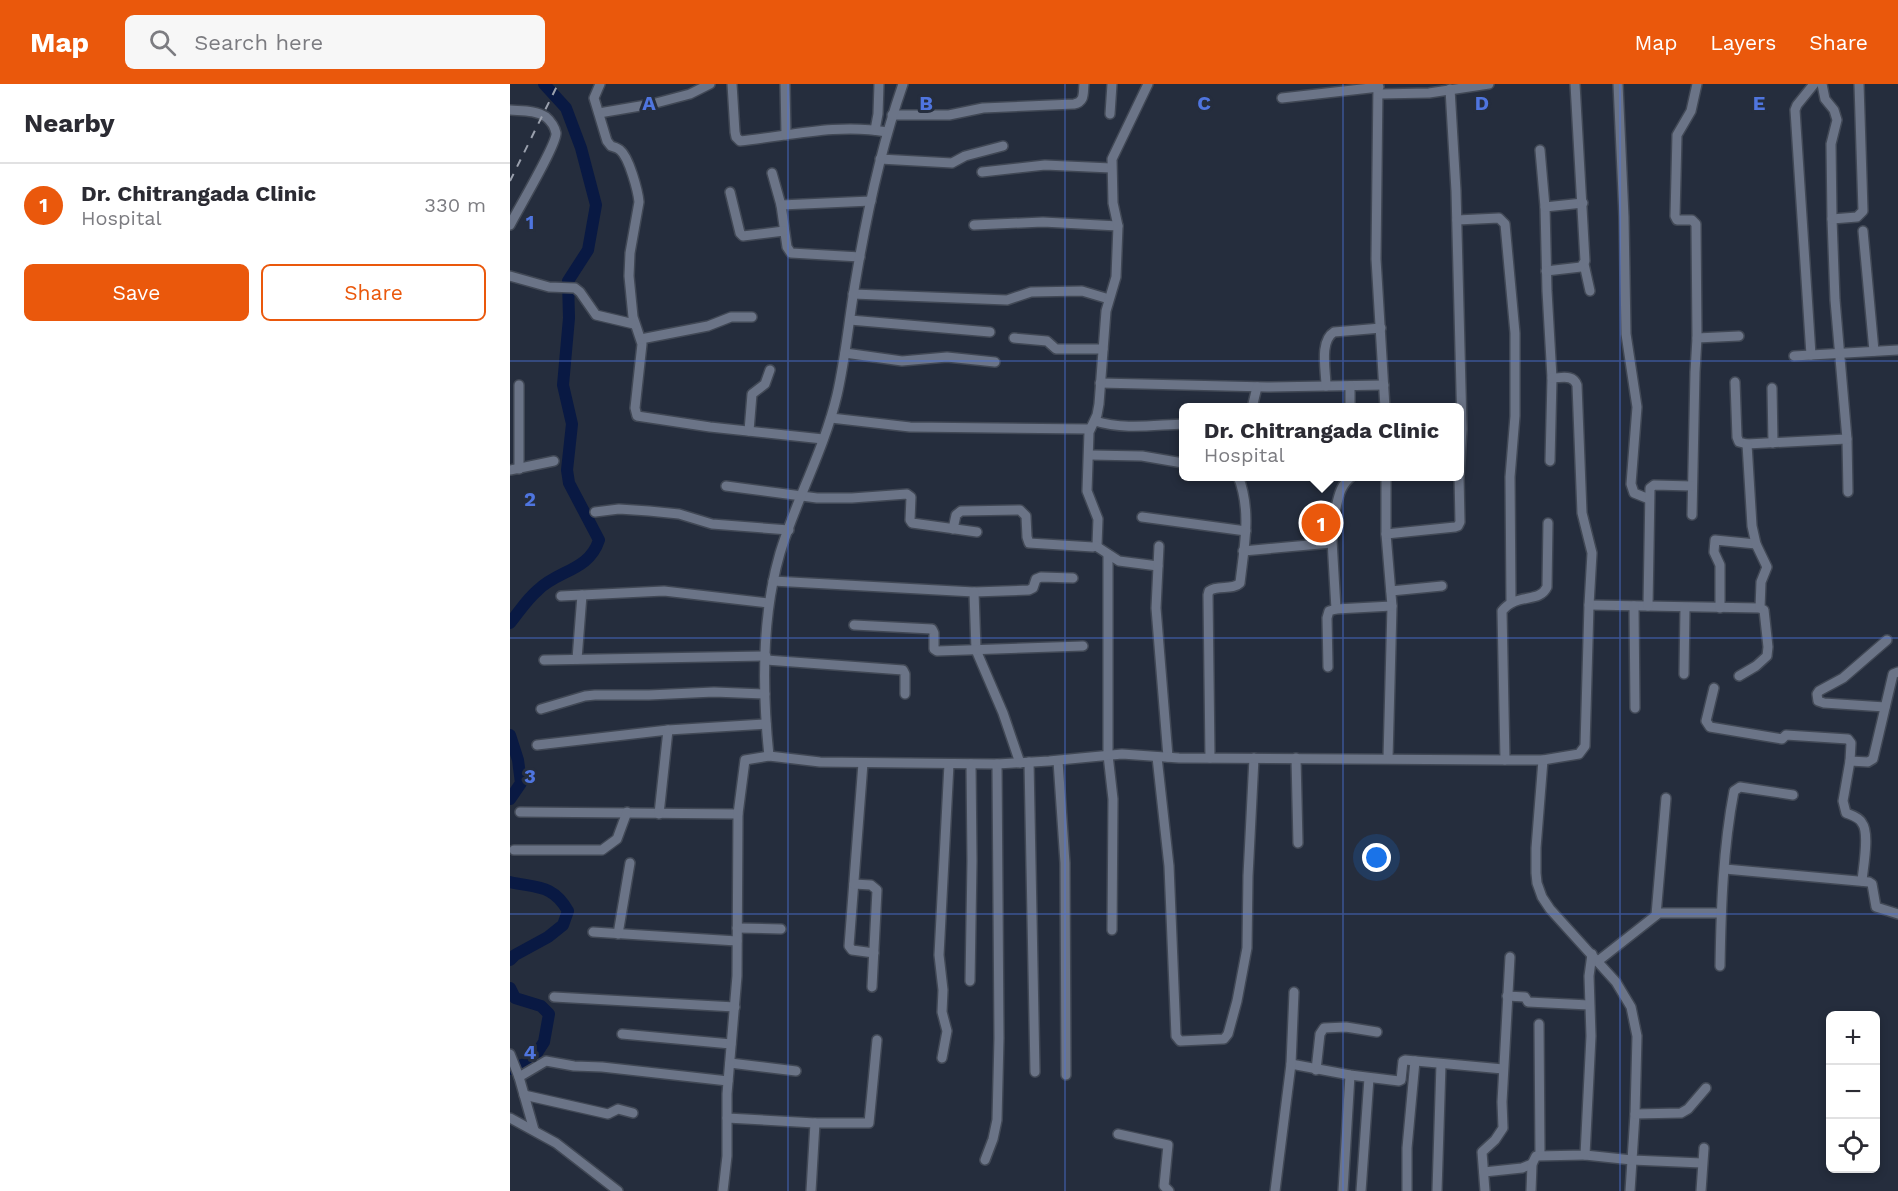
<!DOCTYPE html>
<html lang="en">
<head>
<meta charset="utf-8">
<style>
	:root { --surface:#fff; --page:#f7f7f7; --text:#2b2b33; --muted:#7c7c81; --line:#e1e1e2; --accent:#ea580c }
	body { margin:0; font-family:"Work Sans",sans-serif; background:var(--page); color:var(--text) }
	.controls { position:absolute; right:18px; bottom:18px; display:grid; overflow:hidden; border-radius:9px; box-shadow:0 3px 9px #0003 }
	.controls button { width:54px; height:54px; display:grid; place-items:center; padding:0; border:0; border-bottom:2px solid var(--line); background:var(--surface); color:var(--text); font:30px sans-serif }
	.you { position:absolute; left:867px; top:774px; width:21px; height:21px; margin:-15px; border:4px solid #fff; border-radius:50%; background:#1a73e8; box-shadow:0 0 0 9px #1a73e833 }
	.badge { display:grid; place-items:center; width:39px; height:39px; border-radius:50%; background:var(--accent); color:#fff; font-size:20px; font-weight:700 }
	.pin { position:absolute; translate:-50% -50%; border:3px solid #fff; box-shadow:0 2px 6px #0006 }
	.popup { position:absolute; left:669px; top:319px; width:285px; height:78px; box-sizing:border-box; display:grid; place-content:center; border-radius:9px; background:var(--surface); filter:drop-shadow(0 2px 4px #0005); font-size:20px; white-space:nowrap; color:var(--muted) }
	.popup b { font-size:22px; color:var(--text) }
	.popup::after { content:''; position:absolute; left:50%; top:100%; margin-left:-12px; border:12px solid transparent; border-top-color:var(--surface) }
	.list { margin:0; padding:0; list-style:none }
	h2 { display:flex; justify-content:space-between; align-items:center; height:78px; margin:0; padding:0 24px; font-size:26px }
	h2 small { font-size:20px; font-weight:400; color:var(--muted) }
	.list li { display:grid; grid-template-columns:39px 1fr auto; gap:18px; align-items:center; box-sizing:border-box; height:84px; padding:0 24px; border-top:2px solid var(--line) }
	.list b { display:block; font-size:22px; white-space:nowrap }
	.list p { margin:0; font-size:20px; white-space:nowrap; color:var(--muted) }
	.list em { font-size:20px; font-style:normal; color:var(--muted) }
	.actions { display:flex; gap:12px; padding:18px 24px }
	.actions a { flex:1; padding:14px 0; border:2px solid var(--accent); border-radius:9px; text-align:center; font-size:21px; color:var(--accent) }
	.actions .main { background:var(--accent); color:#fff }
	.icon { flex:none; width:33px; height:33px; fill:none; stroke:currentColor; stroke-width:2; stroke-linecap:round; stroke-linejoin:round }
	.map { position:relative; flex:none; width:1388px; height:1107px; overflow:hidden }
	header { display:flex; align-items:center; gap:36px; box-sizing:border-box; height:84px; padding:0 30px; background:var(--accent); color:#fff }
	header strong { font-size:28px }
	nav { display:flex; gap:33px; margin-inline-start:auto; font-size:21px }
	.search { width:420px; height:54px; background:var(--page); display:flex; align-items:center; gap:15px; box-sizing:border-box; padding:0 21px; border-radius:9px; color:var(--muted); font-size:22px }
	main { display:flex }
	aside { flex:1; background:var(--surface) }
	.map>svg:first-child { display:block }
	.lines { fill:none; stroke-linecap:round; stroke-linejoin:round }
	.river { stroke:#091943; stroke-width:12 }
	.minor-casing { stroke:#414855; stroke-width:12 }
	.minor { stroke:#6b7487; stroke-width:9 }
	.rail { stroke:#9aa0ad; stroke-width:2; stroke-dasharray:8 8; stroke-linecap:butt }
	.grid { fill:none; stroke:#4f75df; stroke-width:1.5; stroke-opacity:0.55 }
	.grid-label { font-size:20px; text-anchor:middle; font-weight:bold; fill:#4f75df; stroke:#252d3d; stroke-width:6; stroke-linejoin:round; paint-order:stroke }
</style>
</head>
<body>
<header>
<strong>Map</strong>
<div class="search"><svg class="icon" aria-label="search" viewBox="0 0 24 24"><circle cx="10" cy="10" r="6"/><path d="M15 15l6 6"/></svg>Search here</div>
<nav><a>Map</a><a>Layers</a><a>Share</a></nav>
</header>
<main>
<aside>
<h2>Nearby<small></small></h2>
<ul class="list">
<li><span class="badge">1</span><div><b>Dr. Chitrangada Clinic</b><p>Hospital</p></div><em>330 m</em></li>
</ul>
<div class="actions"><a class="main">Save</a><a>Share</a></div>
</aside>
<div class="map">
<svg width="1388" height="1107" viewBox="0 0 1388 1107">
	<rect width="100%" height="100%" fill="#252d3d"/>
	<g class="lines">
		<g class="river">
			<path d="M0 539C9 528 17 515 28 506 48 486 79 487 89 456L59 399 57 386 62 340 53 301 59 234 58 197 78 166 86 121 71 64 56 24 34 0"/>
			<path d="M0 651 8 676 11 699 0 715"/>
			<path d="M0 798C26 804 43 800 58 827L53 841 38 853 5 871 0 876"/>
			<path d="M0 904 5 914 31 922 39 930 34 958 21 978 0 985"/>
		</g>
		<g class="minor-casing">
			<g id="minor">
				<path d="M90 0 84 14 97 57 101 62C104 63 108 64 110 66 119 73 128 107 129 118L120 169 119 192 123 233 132 260 125 324 127 332 200 343 313 355"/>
				<path d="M222 0 225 48 226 53 230 57C279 52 327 39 377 48"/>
				<path d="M275 0 276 51"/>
				<path d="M868 0 866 175 875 324"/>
				<path d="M1108 0 1114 133 1116 250 1127 323 1121 400 1124 409 1139 415"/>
				<path d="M1312 0 1315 15 1324 26 1327 36 1321 60 1322 135 1325 216 1337 355 1338 408"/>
				<path d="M869 10 919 9 979 0"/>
				<path d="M772 14 869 3"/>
				<path d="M0 26C12 27 26 26 36 33 41 37 45 44 46 49 47 60 7 127 0 141"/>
				<path d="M89 29 142 20 180 10 200 0"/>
				<path d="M600 30 602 0"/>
				<path d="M382 31H439L473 24 564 20C575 18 573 9 574 0"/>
				<path d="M365 46 368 30 369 0"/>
				<path d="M1030 66 1035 123 1037 207 1042 294 1040 377"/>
				<path d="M370 75 442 79 455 72 493 62"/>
				<path d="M472 88 535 81 601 84"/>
				<path d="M262 89 271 121 277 163 281 169 350 173"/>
				<path d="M220 108 230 149 233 152 274 147"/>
				<path d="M271 121 361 117"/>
				<path d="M1035 123 1073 119"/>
				<path d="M1322 135 1347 133 1353 127 1349 0"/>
				<path d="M947 136 989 134 995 140 1005 249V332L1000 393 1001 517"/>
				<path d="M464 141 533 138 608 142"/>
				<path d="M1353 147 1364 267"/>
				<path d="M1074 180 1080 207"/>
				<path d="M1036 187 1071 183 1075 177 1065 0"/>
				<path d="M0 192 39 203 65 204 70 208 86 231 124 240"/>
				<path d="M343 210 497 216 521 208 572 207 599 215"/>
				<path d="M340 236 480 248"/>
				<path d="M504 254 537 257 546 265H593"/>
				<path d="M1187 254 1229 252"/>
				<path d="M131 255 198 242 221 233H242"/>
				<path d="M335 269 392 277 437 273 485 278"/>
				<path d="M1301 271 1285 26 1287 21 1304 0"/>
				<path d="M1284 272 1388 266"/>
				<path d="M1225 298 1227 353 1229 358 1237 360 1337 355"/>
				<path d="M590 299 757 303 874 301"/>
				<path d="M9 301V385"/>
				<path d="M816 302C816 287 809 257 824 248L871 244"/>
				<path d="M840 302V324"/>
				<path d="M1262 304 1263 359"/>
				<path d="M742 324 747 303"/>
				<path d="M321 334 400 343 580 345"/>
				<path d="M585 337C614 346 643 341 673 340"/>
				<path d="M239 347 242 310 255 300 260 286"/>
				<path d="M580 371 632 372 673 379"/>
				<path d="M0 386 44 377"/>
				<path d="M876 392V450L882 522 878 674"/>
				<path d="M216 402 307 414H342L397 410 401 413 400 436 402 439 467 448"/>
				<path d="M85 428 109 425 139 427 169 430 202 440 279 446"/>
				<path d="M1182 431 1185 288 1187 254 1186 140 1182 136H1167L1165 132 1167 51 1181 27 1187 0"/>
				<path d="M632 433 736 447"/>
				<path d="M443 445 446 431 451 427 510 426 516 432 517 453 519 459 583 463 587 461 588 435 577 407 579 348 587 331 589 320 596 227 606 193 608 142 603 119 602 75 638 0"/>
				<path d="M876 450 945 443 948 442 950 438 949 392 952 345 946 107 940 5"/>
				<path d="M586 462 609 477 648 482"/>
				<path d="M649 462 646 524 658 673"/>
				<path d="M733 467 821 459"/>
				<path d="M598 471V671L603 715 602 846"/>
				<path d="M263 497 464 508 519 506 523 504 526 495 531 493 563 494"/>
				<path d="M881 507 932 502"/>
				<path d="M464 508 466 566 493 629 510 679"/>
				<path d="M51 512 154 507 258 519"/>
				<path d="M1079 521 1250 524"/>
				<path d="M1124 522 1125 624"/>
				<path d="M1138 522 1140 404 1144 401 1182 402"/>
				<path d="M1210 524V481L1204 468 1205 456 1246 460"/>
				<path d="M826 525 821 439C829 423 825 405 842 392"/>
				<path d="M344 541 422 545 424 549V565L427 567 573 562"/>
				<path d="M67 575 72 511"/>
				<path d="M34 576 256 572"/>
				<path d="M256 576 393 586 395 590V610"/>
				<path d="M818 583 817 534 819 527 826 525 882 522"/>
				<path d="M1174 590 1175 524"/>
				<path d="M1229 592 1246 582 1257 572 1258 563 1254 526 1250 524 1251 498 1257 483 1246 460 1242 442 1237 360"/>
				<path d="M1204 604 1196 637 1200 643 1272 655 1276 651 1338 655 1341 659 1340 677"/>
				<path d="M1375 623 1314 619 1308 617 1307 610 1309 607 1333 594 1377 556"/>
				<path d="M31 625 75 612 85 611H139L204 608 255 610"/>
				<path d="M27 661 158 646 256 640"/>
				<path d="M259 672C252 605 251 534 270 469 286 416 314 366 327 311 336 272 339 233 346 194 357 128 371 63 393 0"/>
				<path d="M647 673 659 782 666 952 670 957 714 955 718 950 727 917 737 864 738 792 744 674"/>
				<path d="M700 674 698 511 699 507C708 500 722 507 730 499 734 463 742 427 728 392"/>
				<path d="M786 674 788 759"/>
				<path d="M995 676 992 527C1007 508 1029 520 1037 503L1038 439"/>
				<path d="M1033 676 1026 764V789L1027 799 1032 813 1040 825 1106 898 1121 923 1127 952 1125 1030 1120 1107"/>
				<path d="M548 677 555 779 556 991"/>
				<path d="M519 678 525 988"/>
				<path d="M353 679 339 862 342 866 364 869"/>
				<path d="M10 728 228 730"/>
				<path d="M149 730 158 646"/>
				<path d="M4 766H92L107 755 117 728"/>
				<path d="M1215 785 1359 798 1362 800 1366 823 1388 830"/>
				<path d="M1352 797C1353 784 1360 749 1352 739 1349 733 1341 731 1336 729L1333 717 1340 677 1358 678 1363 675 1383 590 1388 588"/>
				<path d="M344 800 361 801 367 806 362 903"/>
				<path d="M1146 831 1156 714"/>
				<path d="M227 844 271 845"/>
				<path d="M83 848 227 857"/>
				<path d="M108 850 120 779"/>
				<path d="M1088 877 1149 829H1211"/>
				<path d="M1210 882C1211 824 1213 764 1224 707L1230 703 1283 711"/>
				<path d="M460 897 462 777 461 680"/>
				<path d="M997 912 1015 913 1018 918 1079 921"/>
				<path d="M44 913 225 923"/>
				<path d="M1029 940 1030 1071"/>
				<path d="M112 950 221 960"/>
				<path d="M0 970 9 993"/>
				<path d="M432 974 437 947 432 928 433 906 429 871 439 680"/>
				<path d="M220 979 286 987"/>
				<path d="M781 980 840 991 889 997 891 996 893 977 895 976 993 985"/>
				<path d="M806 986 810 950 814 944 836 943 867 948"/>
				<path d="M14 1011 98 1030 108 1025 123 1029"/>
				<path d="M1125 1030 1171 1029 1178 1025 1196 1004"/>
				<path d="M0 1034 46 1059 108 1107"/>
				<path d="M217 1034 305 1039H359L367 956"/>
				<path d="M24 1046 9 993 36 977 64 982 92 983 218 997"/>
				<path d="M608 1050 658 1061 654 1102 659 1107"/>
				<path d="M1075 1071 1122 1076 1192 1079"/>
				<path d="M475 1076 483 1055 487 1036 489 954 487 680"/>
				<path d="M974 1088 1012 1084 1022 1080"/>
				<path d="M213 1107 217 1072V1010L227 892 228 730 235 676 259 672 310 678 487 680 539 677 612 670 669 674 995 676H1033L1069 670 1075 662 1079 521 1082 469 1072 429 1067 301C1063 290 1052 294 1042 294"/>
				<path d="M301 1107 305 1039"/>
				<path d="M765 1107 781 980 784 908"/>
				<path d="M833 1107 840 991"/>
				<path d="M851 1107 859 994"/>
				<path d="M897 1107V1064L905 977"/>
				<path d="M927 1107 931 980"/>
				<path d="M975 1107 972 1068 985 1056 993 1044 992 1018 1000 873"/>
				<path d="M1021 1107 1022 1080 1026 1072 1075 1071 1081 952 1079 892 1082 870"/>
				<path d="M1191 1107 1194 1064"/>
			</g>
		</g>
		<use href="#minor" class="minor"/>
		<path class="rail" d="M0 97 48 0"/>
	</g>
	<path class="grid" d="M278 0V1107M555 0V1107M833 0V1107M1110 0V1107M0 277H1388M0 554H1388M0 830H1388"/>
	<g class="grid-label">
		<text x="139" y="26">A</text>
		<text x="416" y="26">B</text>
		<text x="694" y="26">C</text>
		<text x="972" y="26">D</text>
		<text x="1249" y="26">E</text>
		<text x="20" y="145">1</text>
		<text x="20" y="422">2</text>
		<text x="20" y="699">3</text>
		<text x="20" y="975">4</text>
	</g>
</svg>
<div class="controls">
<button>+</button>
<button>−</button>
<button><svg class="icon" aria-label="locate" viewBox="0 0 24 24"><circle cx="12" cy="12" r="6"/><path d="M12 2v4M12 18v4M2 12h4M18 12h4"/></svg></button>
</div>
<div class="you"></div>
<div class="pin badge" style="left:811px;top:439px">1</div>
<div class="popup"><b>Dr. Chitrangada Clinic</b>Hospital</div>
</div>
</main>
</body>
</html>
